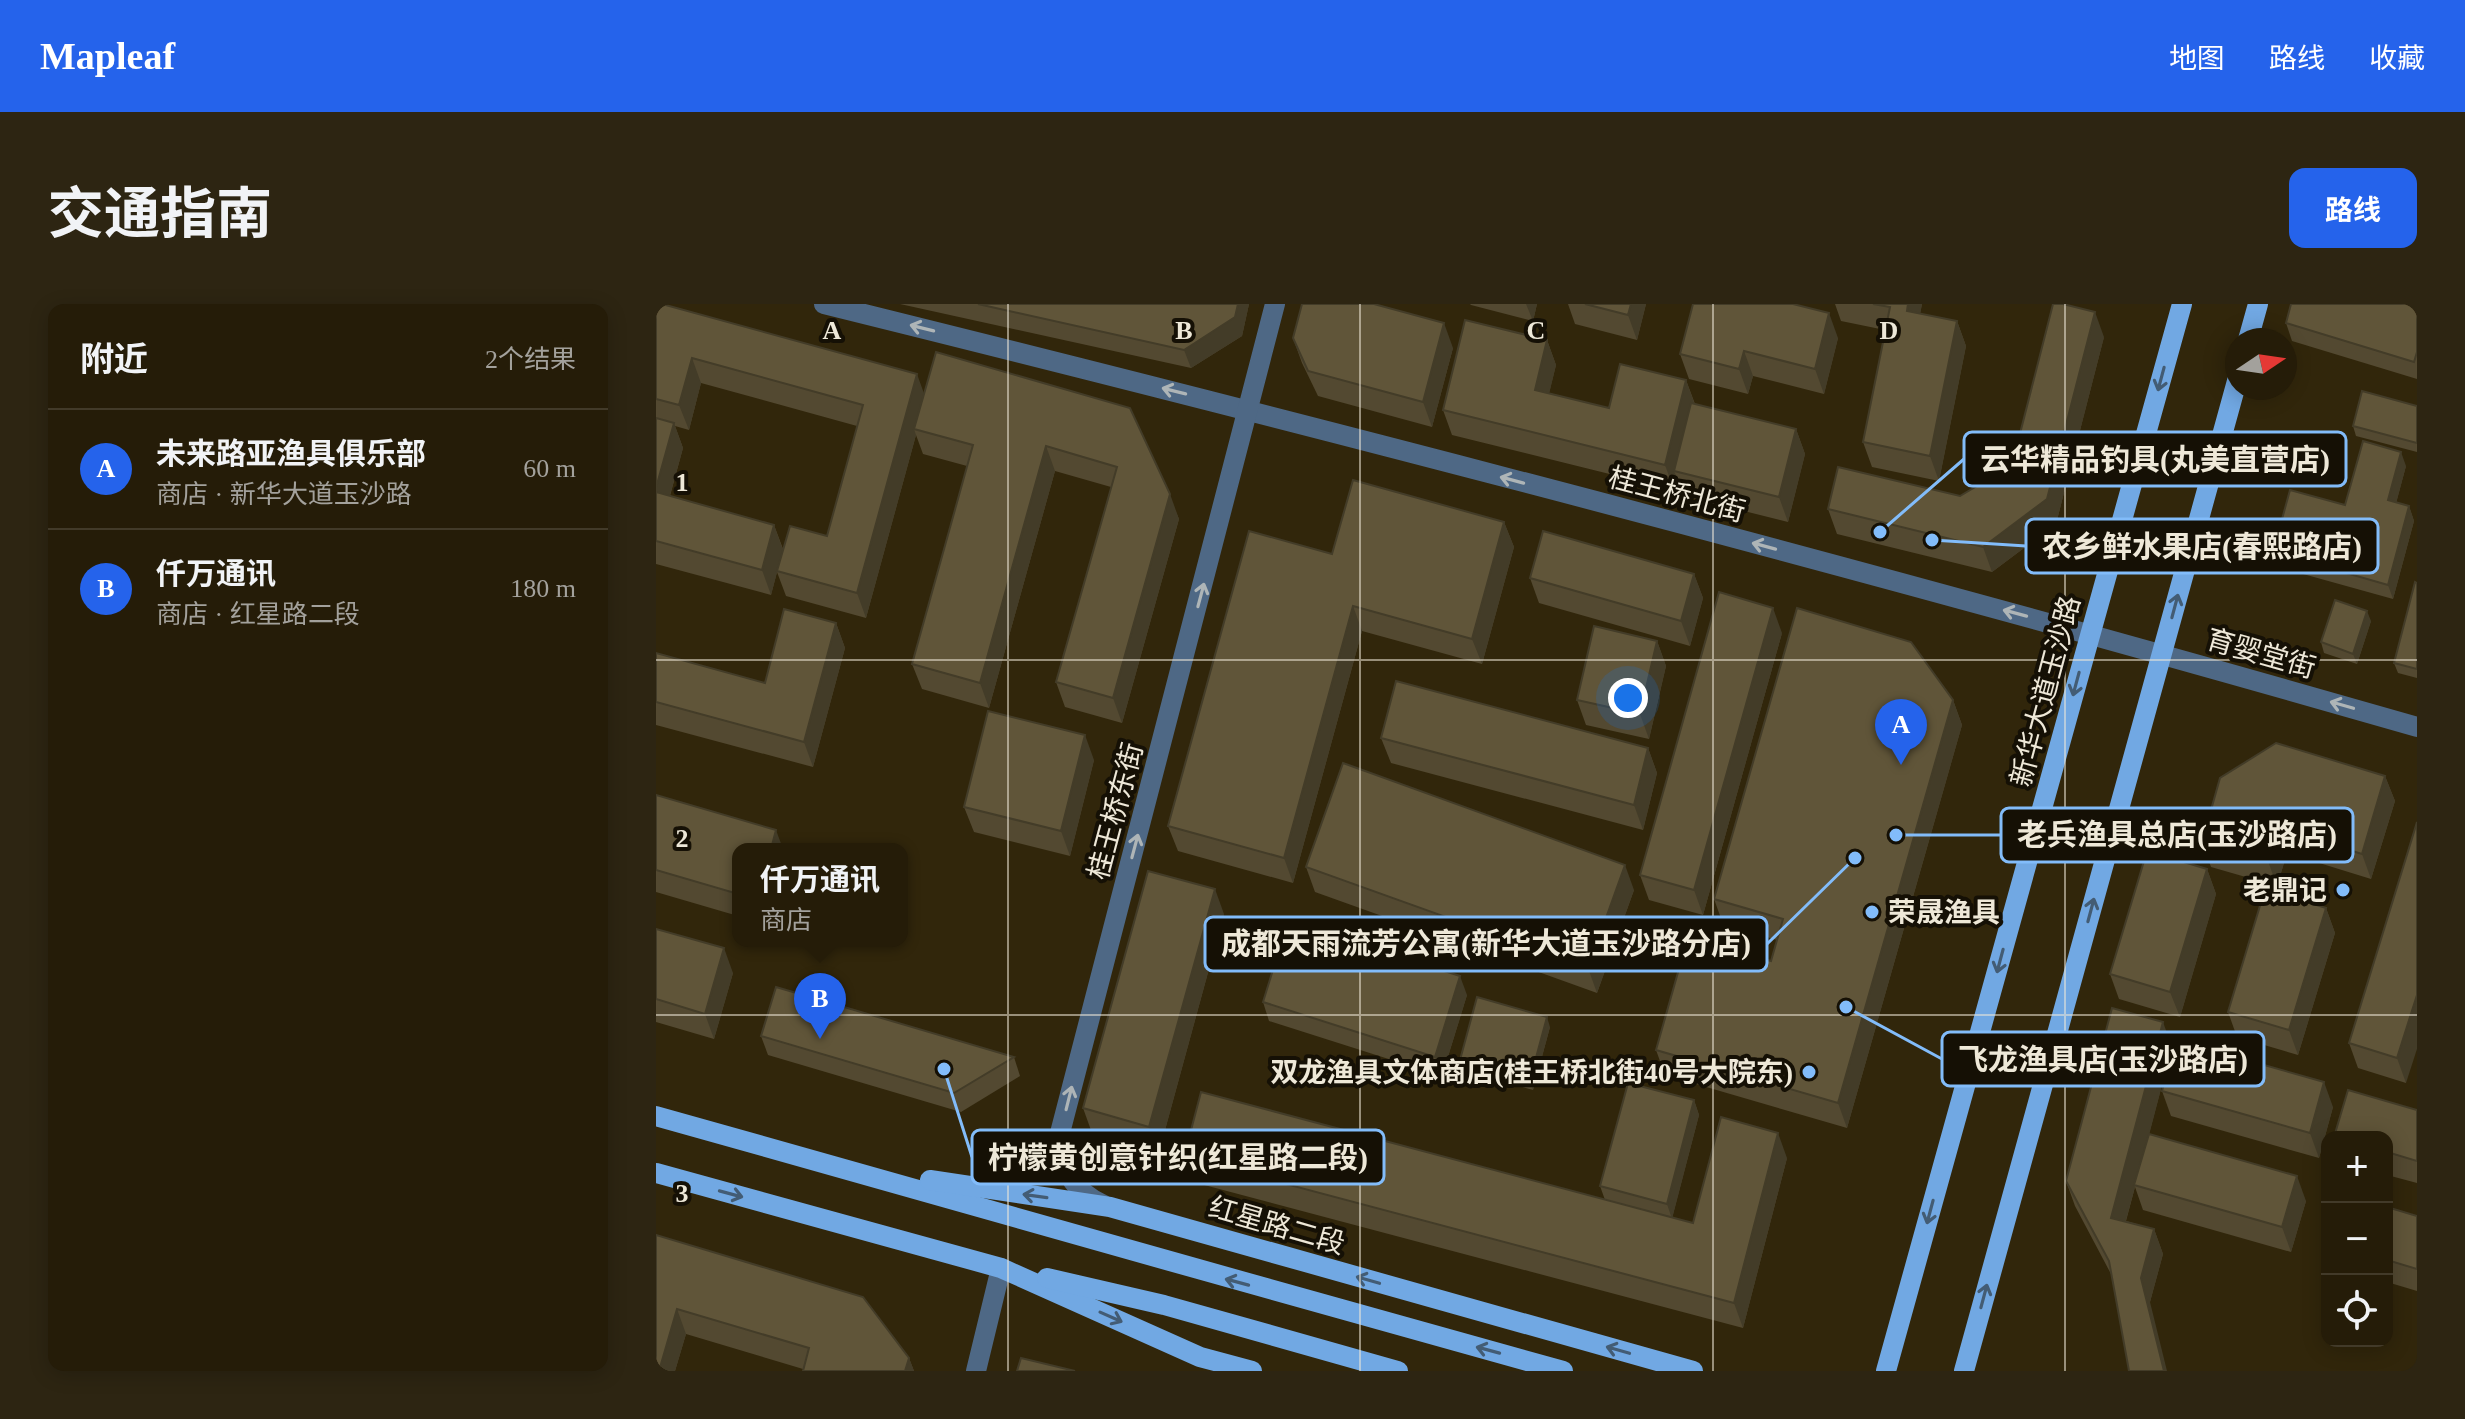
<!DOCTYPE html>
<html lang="zh">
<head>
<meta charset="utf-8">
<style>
	:root { --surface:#251c08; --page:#2d2512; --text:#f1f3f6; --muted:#a3a19c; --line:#423a29; --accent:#2563eb }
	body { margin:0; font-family:"Times New Roman","Noto Sans SC",serif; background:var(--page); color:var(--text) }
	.controls { position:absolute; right:24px; bottom:24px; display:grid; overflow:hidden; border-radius:16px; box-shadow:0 4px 20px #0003 }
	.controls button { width:72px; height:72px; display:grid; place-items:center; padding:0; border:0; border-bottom:2px solid var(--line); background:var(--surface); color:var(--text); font:40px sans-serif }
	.compass { position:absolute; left:1569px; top:24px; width:72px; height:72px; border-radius:50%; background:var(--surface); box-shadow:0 4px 20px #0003; rotate:77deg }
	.you { position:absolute; left:972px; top:394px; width:28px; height:28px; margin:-20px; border:6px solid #fff; border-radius:50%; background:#1a73e8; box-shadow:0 0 0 12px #1a73e833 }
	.badge { display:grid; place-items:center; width:52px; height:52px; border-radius:50%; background:var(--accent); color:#fff; font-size:26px; font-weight:700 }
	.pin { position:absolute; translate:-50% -66px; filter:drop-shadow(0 2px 4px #0008) }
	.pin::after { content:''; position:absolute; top:42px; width:28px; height:24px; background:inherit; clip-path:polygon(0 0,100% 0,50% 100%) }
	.popup { position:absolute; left:76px; top:539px; width:176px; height:104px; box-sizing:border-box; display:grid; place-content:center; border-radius:16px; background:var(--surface); filter:drop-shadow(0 2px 6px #0005); font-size:26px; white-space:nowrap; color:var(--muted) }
	.popup b { font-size:30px; color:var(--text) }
	.popup::after { content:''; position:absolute; left:50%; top:100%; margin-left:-16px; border:16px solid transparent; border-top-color:var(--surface) }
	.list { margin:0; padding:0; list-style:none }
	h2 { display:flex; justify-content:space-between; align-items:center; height:104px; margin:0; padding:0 32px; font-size:34px }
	h2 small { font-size:26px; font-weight:400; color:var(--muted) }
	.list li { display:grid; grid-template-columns:52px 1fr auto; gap:24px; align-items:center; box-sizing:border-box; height:120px; padding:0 32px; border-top:2px solid var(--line) }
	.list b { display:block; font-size:30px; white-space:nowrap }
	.list p { margin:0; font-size:26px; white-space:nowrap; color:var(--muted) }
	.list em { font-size:26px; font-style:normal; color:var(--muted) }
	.icon { flex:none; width:44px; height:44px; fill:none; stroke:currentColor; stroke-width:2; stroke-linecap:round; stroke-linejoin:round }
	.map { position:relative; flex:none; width:1761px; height:1067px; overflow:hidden; border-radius:16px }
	header { display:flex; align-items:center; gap:48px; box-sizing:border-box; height:112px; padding:0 40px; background:var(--accent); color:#fff }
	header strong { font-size:38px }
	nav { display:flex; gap:44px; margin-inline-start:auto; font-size:28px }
	.intro { display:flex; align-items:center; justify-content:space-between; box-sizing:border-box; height:192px; padding:0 48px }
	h1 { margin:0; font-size:56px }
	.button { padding:20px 36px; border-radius:16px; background:var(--accent); color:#fff; font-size:28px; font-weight:700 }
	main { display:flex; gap:48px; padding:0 48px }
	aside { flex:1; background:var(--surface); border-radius:16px; box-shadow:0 4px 20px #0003 }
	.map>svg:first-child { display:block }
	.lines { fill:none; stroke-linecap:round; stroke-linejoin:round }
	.minor { stroke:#4e6885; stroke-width:20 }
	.major { stroke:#71a8e3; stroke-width:20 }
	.wall { fill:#534931; fill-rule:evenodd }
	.shaded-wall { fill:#433c28 }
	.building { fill:#605539; stroke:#433c28; stroke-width:2 }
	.oneway { stroke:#aeb5b7 }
	.oneway2 { stroke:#435c74 }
	.grid { fill:none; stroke:#eee8d8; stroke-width:2; stroke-opacity:0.55 }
	.poi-dot { fill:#82bcfa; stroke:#151005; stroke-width:3 }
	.labels { text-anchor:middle; stroke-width:8; stroke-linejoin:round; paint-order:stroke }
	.street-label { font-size:28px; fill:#eee8d8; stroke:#151005 }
	.poi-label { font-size:28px; font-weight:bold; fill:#eee8d8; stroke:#151005; text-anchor:end }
	.grid-label { font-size:26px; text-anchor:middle; font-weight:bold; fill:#eee8d8; stroke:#151005; stroke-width:8; stroke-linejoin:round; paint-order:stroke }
	.leader { fill:none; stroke:#82bcfa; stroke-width:3 }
	.callout-dot { fill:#82bcfa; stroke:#151005; stroke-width:3 }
	.callout { fill:#151005; stroke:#82bcfa; stroke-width:3 }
	.callout-label { font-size:30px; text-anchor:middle; font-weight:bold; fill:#eee8d8 }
</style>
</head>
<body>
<header>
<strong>Mapleaf</strong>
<nav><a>地图</a><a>路线</a><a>收藏</a></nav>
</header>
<div class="intro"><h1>交通指南</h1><a class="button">路线</a></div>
<main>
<aside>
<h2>附近<small>2个结果</small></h2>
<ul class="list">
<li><span class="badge">A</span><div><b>未来路亚渔具俱乐部</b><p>商店 · 新华大道玉沙路</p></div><em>60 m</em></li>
<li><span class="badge">B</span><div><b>仟万通讯</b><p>商店 · 红星路二段</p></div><em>180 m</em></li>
</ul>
</aside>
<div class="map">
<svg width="1761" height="1067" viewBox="0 0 1761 1067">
	<rect width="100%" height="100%" fill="#31260b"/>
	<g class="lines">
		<g class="minor">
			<path d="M168 0C701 132 1233 271 1761 423"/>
			<path d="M448 901C415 886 406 865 404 829L619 0"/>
			<path d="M320 1067 345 964"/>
		</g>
		<g class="major">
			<path d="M1592 36 1602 0"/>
			<path d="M0 812C303 896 604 984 907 1067"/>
			<path d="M0 869 345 964 544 1053 596 1067"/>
			<path d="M274 876 454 903 1037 1067"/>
			<path d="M391 974 508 1001 742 1067"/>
			<path d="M1230 1067 1526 0"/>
			<path d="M1308 1067 1581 77"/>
		</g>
	</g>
	<g class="wall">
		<path d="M0 0 268 90 474 104 523 215 466 419 409 403 400 378 455 183 399 167 333 404 266 385 256 360 311 162 267 150 260 131 210 314 130 292 121 268 115 291 0 260ZM45 79 201 122 171 232 127 245 118 221 14 192 27 144 19 122 33 126Z"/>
		<path d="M244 0H593L586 32 535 64Z"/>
		<path d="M814 0H881L877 17 815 1Z"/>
		<path d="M912 0H990L981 36 919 20Z"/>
		<path d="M1179 0H1266L1264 10 1301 17 1310 42 1283 177 1216 163 1207 138 1229 26 1185 17Z"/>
		<path d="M1761 0V75L1636 37 1630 19Z"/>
		<path d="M1448 33 1400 220 1336 268 1181 230 1172 205 1304 192 1356 161Z"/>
		<path d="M637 34 797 44 776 123 662 92 646 59Z"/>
		<path d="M1182 34 1168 90 1097 72 1092 90 1033 75 1024 50Z"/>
		<path d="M891 36 900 61 893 89 953 104 1030 76 1039 100 1140 125 1149 150 1132 218 1028 192 1021 174 1018 186 796 131 787 106Z"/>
		<path d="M1761 102V148L1700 132 1697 122Z"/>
		<path d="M1750 162 1740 199 1753 202 1758 217 1737 295 1622 263 1617 248Z"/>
		<path d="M848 218 858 243 826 360 706 327 637 579 522 547 512 522 676 250Z"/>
		<path d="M1038 270 1047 294 1034 342 883 299 874 274Z"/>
		<path d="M1761 279V374L1742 369 1738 359Z"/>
		<path d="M1715 317 1701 360 1668 349 1665 338Z"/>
		<path d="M180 319 189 344 157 463 0 421V349L109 379Z"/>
		<path d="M1126 329 1047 611 993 596 984 571Z"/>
		<path d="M1001 337 1010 362 993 435 930 421 921 396Z"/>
		<path d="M1297 396 1306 421 1191 824 1009 771 1000 746 1115 657 1121 636 1067 620 1058 595Z"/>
		<path d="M725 434 992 444 1001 469 987 526 735 459Z"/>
		<path d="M438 456 414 552 318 528 308 503Z"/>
		<path d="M1729 472 1739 497 1715 575 1631 549 1621 582 1555 563 1546 538Z"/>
		<path d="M0 491 82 545V612L0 588Z"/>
		<path d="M1761 518 1750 779 1702 764 1693 739Z"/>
		<path d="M650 563 978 586 941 689 659 588Z"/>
		<path d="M1551 565 1560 590 1524 713 1463 695 1454 670Z"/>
		<path d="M1670 604 1679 629 1642 751 1581 733 1572 708Z"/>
		<path d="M568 610 503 848 436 829 427 804Z"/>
		<path d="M0 625 77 669 58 735 0 718Z"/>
		<path d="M811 691 786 772 613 717 607 698Z"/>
		<path d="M894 723 877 786 807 766 804 756Z"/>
		<path d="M105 732 358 753 364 772 305 808 112 751Z"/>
		<path d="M1516 743 1493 830 1650 897 1635 948 1487 906 1479 883 1470 917 1498 925 1507 950 1494 998 1455 970 1419 902 1410 877Z"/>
		<path d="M1506 787 1677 803 1663 854 1515 812Z"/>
		<path d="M1038 796 1043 811 1016 914 1037 919 1131 854 1087 1024 537 878 528 853 949 896 944 882Z"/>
		<path d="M1761 806V879L1731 871V833Z"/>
		<path d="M1731 903 1761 912V987L1731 978Z"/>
		<path d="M0 931 253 1054 258 1067H147V1065L30 1030 19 1067H0Z"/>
	</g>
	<g class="shaded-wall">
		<path d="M582 0H593L586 32 535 64 528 46Z"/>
		<path d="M870 0H881L877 17Z"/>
		<path d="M975 0H990L981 36 972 11Z"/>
		<path d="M1252 0H1266L1260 32 1251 7Z"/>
		<path d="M1439 8 1448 33 1400 220 1336 268 1327 243Z"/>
		<path d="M1173 9 1182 34 1168 90 1159 65Z"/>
		<path d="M1301 17 1310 42 1283 177 1274 152Z"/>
		<path d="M788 19 797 44 776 123 767 98Z"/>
		<path d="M891 36 900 61 888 111 879 86Z"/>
		<path d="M1088 47 1097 72 1092 90 1083 65Z"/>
		<path d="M36 54 45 79 33 126 23 101Z"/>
		<path d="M261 70 270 95 258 125 260 131 210 314 201 289Z"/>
		<path d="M1030 76 1039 101 1018 167 1021 174 1018 186 1009 161Z"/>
		<path d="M18 119 27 144 8 213 0 191V184Z"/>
		<path d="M1140 125 1149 150 1132 218 1123 193Z"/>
		<path d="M390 142 399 167 333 404 324 379Z"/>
		<path d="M1745 148 1750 162 1737 211 1732 196Z"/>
		<path d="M514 190 523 215 466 419 457 394Z"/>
		<path d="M1753 202 1758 217 1737 295 1732 281Z"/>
		<path d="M848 218 858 243 826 360 816 335Z"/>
		<path d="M118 221 127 246 115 291 106 266Z"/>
		<path d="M1038 270 1047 294 1034 342 1025 317Z"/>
		<path d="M697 302 706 327 637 579 628 554Z"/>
		<path d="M1117 304 1126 329 1047 611 1038 586Z"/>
		<path d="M1711 307 1715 317 1701 360 1697 350Z"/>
		<path d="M180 319 189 344 157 463 148 438Z"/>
		<path d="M1001 337 1010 362 993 435 984 410Z"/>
		<path d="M1297 396 1306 421 1191 824 1182 799Z"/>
		<path d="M429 431 438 456 414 552 405 527Z"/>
		<path d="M992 444 1001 469 987 526 978 501Z"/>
		<path d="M1729 472 1739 497 1715 575 1706 550Z"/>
		<path d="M1622 524 1631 549 1621 582 1612 557Z"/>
		<path d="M120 526 127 545H115Z"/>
		<path d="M969 561 978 586 941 689 932 664Z"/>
		<path d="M1551 565 1560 590 1524 713 1514 688Z"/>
		<path d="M559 585 568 610 503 848 493 823Z"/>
		<path d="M1670 604 1679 629 1642 751 1633 726Z"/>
		<path d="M68 644 77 669 58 735 49 710Z"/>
		<path d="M804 672 811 691 786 772 779 753Z"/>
		<path d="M1761 691V745L1750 779 1741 754Z"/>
		<path d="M891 713 894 723 877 786 874 776Z"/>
		<path d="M1507 718 1516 743 1480 881H1478L1479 883 1464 938 1455 914Z"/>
		<path d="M1668 778 1677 803 1663 854 1654 829Z"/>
		<path d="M1038 796 1043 811 1016 915 1011 900Z"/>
		<path d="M1122 829 1131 854 1087 1024 1078 999Z"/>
		<path d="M1641 872 1650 897 1635 948 1626 923Z"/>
		<path d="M1498 925 1507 950 1494 998 1511 1067H1508L1485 974Z"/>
		<path d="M21 1005 30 1030 19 1067H3Z"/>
		<path d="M253 1054 258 1067H249Z"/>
	</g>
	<g class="building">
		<path d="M0 0H6L261 70 201 289 121 267 134 222 171 232 207 101 36 54 23 101 0 95Z"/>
		<path d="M322 0H582L579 13 528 46Z"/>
		<path d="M646 0H718L788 19 767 98 652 67 637 34Z"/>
		<path d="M929 0H975L972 11Z"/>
		<path d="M1037 0H1137L1173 9 1159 65 1088 47 1083 65 1024 50Z"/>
		<path d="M1217 0H1252L1251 7 1301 17 1274 152 1207 138 1234 3Z"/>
		<path d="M1397 0H1407L1439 8 1391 195 1327 243 1172 205 1182 163 1304 192 1356 161Z"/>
		<path d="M1635 0H1761V48L1758 58 1630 19Z"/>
		<path d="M809 16 891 36 879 86 953 104 964 60 1030 76 1009 161 787 106Z"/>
		<path d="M280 48 474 104 514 190 457 394 400 378 461 163 390 142 324 379 256 360 317 141 258 125Z"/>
		<path d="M1706 87 1761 102V139L1697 122Z"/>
		<path d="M1035 99 1140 125 1123 193 1018 167Z"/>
		<path d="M0 114 18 119 0 184Z"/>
		<path d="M1707 137 1745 148 1732 196 1753 202 1732 281 1617 248 1634 186 1689 201Z"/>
		<path d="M697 176 848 218 816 335 697 302 628 554 512 522 593 227 676 250Z"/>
		<path d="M0 188 118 221 106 266 0 237Z"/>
		<path d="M887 227 1038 270 1025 317 874 274Z"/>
		<path d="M1759 278 1761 279V365L1738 359Z"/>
		<path d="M1063 288 1117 304 1038 586 984 571Z"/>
		<path d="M1679 296 1711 307 1697 350 1665 338Z"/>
		<path d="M1141 304 1255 338 1297 396 1182 799 1000 746 1032 633 1115 657 1127 615 1058 595Z"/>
		<path d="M128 305 180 319 148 438 0 398V349L109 379Z"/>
		<path d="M938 322 1001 337 984 410 921 396Z"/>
		<path d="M740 377 992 444 978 501 725 434Z"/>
		<path d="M332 407 429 431 405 527 308 503Z"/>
		<path d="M1620 439 1729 472 1706 550 1622 524 1612 557 1546 538 1564 474Z"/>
		<path d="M687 459 969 561 932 664 650 563Z"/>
		<path d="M0 491 120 526 115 545H82V590L0 566Z"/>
		<path d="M1761 518V691L1741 754 1693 739Z"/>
		<path d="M1491 547 1551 565 1514 688 1454 670Z"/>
		<path d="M492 567 559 585 493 823 427 804Z"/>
		<path d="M1609 585 1670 604 1633 726 1572 708Z"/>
		<path d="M632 617 804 672 779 753 607 698Z"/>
		<path d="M0 625 68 644 49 710 0 695Z"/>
		<path d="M120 683 358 753 298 789 105 732Z"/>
		<path d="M821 693 891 713 874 776 804 756Z"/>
		<path d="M1456 704 1507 718 1455 914 1498 925 1485 974 1508 1067H1473L1453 957 1410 877Z"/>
		<path d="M1520 736 1668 778 1654 829 1506 787Z"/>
		<path d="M972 779 1038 796 1011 900 944 882Z"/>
		<path d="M1692 786 1761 806V857L1731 848V833H1678Z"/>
		<path d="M545 788 1037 919 1065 813 1122 829 1078 999 528 853Z"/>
		<path d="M1493 830 1641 872 1626 923 1478 881Z"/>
		<path d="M1731 903 1761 912V965L1731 956Z"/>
		<path d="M1671 924V939L1667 938Z"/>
		<path d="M0 931 207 993 253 1054 249 1067H147L153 1044 21 1005 3 1067H0Z"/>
		<path d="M365 1054 419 1067H361Z"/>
	</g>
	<defs><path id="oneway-shaft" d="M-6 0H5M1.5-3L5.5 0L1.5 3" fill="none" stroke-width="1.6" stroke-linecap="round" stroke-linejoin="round" transform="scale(2)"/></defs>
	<g class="oneway">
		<use href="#oneway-shaft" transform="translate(266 24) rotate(-166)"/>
		<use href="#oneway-shaft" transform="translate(518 87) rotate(-166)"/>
		<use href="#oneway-shaft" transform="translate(856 176) rotate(-165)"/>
		<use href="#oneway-shaft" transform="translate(1108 242) rotate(-165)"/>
		<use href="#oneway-shaft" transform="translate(545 291) rotate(-75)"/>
		<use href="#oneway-shaft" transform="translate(1359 309) rotate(-165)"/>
		<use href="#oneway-shaft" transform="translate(1686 401) rotate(-164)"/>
		<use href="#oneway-shaft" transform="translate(479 542) rotate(-75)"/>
		<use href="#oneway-shaft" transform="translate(413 794) rotate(-76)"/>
	</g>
	<g class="oneway2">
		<use href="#oneway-shaft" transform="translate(1505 75) rotate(105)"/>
		<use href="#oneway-shaft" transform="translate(1519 302) rotate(-75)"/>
		<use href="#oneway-shaft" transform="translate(1420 380) rotate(105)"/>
		<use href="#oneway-shaft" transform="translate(1435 606) rotate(-75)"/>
		<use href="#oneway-shaft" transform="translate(1344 657) rotate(105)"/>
		<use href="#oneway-shaft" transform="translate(75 890) rotate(15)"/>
		<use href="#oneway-shaft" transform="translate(379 892) rotate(-172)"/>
		<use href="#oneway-shaft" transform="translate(1274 908) rotate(105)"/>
		<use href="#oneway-shaft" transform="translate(712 976) rotate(-164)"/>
		<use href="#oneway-shaft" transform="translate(581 978) rotate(-165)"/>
		<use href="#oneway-shaft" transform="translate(1328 992) rotate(-75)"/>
		<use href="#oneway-shaft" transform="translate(455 1013) rotate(24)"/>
		<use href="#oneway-shaft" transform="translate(832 1046) rotate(-165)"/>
		<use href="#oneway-shaft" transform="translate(962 1046) rotate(-164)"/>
	</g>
	<path class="grid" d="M352 0V1067M704 0V1067M1057 0V1067M1409 0V1067M0 356H1761M0 711H1761"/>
	<g class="poi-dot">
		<circle cx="1687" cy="586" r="8"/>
		<circle cx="1216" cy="608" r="8"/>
		<circle cx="1153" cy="768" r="8"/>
	</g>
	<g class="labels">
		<g class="street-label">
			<text transform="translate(1021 190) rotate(15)" y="10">桂王桥北街</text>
			<text transform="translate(1605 349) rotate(16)" y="10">育婴堂街</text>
			<text transform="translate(1389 387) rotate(-75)" y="10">新华大道玉沙路</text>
			<text transform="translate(459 507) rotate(-75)" y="10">桂王桥东街</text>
			<text transform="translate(621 921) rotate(16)" y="10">红星路二段</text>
		</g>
		<g class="poi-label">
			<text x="1671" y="596">老鼎记</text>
			<text x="1232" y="618" text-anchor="start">荣晟渔具</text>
			<text x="1137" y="778">双龙渔具文体商店(桂王桥北街40号大院东)</text>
		</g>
	</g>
	<g class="grid-label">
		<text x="176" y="35">A</text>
		<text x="528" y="35">B</text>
		<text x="880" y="35">C</text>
		<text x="1233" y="35">D</text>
		<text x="26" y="187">1</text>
		<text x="26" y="543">2</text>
		<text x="26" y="898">3</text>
	</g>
	<path class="leader" d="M1224 228L1308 155M1276 236L1370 242M1240 531L1345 531M1199 554L1111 640M1190 703L1286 755M288 765L316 853"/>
	<g class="callout-dot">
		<circle cx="1224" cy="228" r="8"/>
		<circle cx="1276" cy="236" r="8"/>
		<circle cx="1240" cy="531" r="8"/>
		<circle cx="1199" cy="554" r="8"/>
		<circle cx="1190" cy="703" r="8"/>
		<circle cx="288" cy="765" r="8"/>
	</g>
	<g class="callout">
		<rect x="1308" y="128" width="382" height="54" rx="8"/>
		<rect x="1370" y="215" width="352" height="54" rx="8"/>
		<rect x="1345" y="504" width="352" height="54" rx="8"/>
		<rect x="549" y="613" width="562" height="54" rx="8"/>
		<rect x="1286" y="728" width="322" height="54" rx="8"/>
		<rect x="316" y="826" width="412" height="54" rx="8"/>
	</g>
	<g class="callout-label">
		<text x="1499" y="166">云华精品钓具(丸美直营店)</text>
		<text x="1546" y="253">农乡鲜水果店(春熙路店)</text>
		<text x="1521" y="541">老兵渔具总店(玉沙路店)</text>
		<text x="830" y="650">成都天雨流芳公寓(新华大道玉沙路分店)</text>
		<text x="1447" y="766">飞龙渔具店(玉沙路店)</text>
		<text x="522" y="864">柠檬黄创意针织(红星路二段)</text>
	</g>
</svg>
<div class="controls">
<button>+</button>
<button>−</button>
<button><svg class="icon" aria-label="locate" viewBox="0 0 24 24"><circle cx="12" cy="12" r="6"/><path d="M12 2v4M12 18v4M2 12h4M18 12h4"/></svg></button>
</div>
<svg class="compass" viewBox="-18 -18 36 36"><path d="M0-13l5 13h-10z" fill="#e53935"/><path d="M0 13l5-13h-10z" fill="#a3a19c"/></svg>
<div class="you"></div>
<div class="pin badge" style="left:1245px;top:461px">A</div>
<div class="pin badge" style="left:164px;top:735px">B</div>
<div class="popup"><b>仟万通讯</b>商店</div>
</div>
</main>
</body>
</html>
